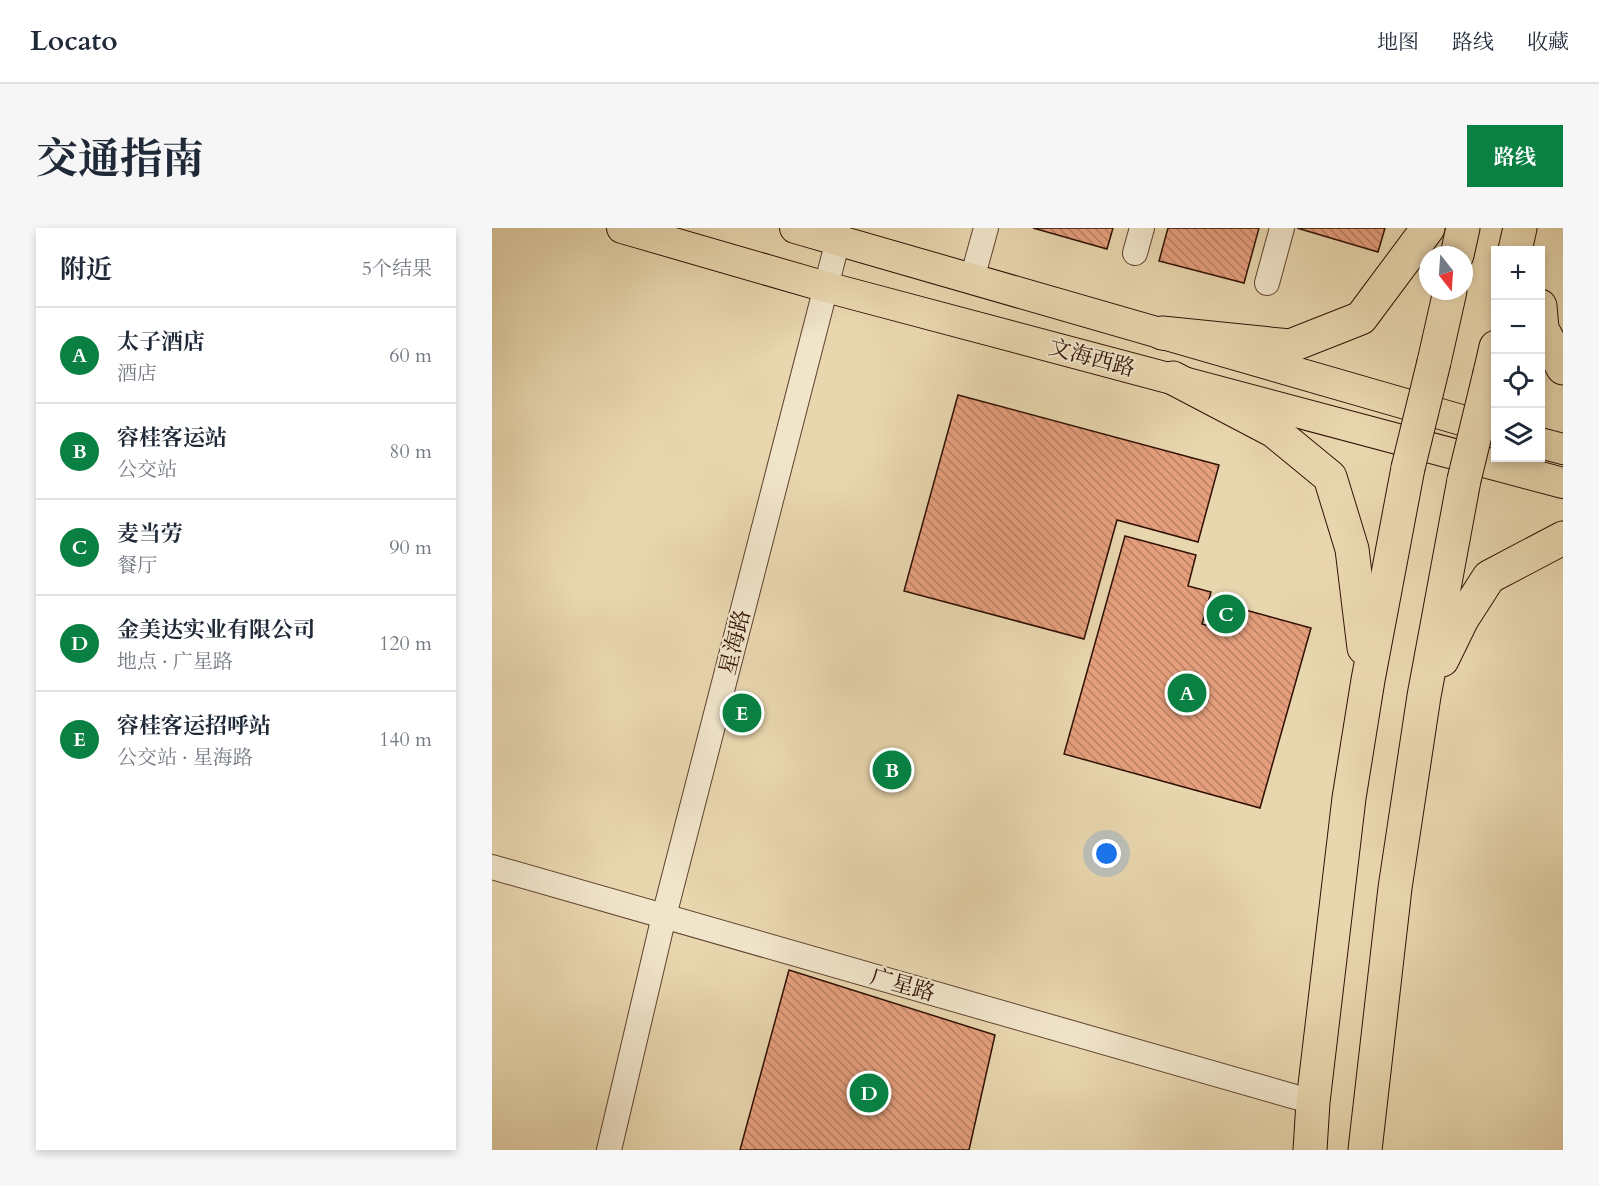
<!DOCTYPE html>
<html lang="zh">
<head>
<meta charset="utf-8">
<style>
	:root { --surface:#fff; --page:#f6f6f7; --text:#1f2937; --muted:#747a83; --line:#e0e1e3; --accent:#0b8043 }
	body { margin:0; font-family:Cardo,"Noto Serif SC",serif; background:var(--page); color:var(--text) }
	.controls { position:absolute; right:18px; top:18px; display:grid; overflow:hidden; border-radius:0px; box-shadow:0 3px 9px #0003 }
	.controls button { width:54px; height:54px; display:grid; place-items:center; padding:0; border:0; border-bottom:2px solid var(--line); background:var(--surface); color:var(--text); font:30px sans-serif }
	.compass { position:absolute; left:927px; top:18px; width:54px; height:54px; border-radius:50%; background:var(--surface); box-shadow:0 3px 9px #0003; rotate:163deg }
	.you { position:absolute; left:615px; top:626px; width:21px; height:21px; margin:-15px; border:4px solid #fff; border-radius:50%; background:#1a73e8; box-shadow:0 0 0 9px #1a73e833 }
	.badge { display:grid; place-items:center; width:39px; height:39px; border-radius:50%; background:var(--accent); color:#fff; font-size:20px; font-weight:700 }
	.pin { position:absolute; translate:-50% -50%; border:3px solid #fff; box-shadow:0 2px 6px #0006 }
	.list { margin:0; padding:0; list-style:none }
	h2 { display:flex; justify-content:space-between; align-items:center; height:78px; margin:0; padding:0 24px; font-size:26px }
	h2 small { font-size:20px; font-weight:400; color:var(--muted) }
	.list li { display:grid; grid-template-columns:39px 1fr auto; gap:18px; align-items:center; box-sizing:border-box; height:96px; padding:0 24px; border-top:2px solid var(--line) }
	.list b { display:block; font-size:22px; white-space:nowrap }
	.list p { margin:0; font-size:20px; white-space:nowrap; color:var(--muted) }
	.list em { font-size:20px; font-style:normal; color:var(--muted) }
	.icon { flex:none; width:33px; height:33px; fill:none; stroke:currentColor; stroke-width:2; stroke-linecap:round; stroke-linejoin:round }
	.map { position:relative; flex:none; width:1071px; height:922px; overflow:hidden; border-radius:0px }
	header { display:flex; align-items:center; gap:36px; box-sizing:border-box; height:84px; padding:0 30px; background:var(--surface); border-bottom:2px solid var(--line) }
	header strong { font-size:28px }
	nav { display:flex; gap:33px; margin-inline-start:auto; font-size:21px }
	.intro { display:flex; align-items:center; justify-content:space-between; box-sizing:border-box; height:144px; padding:0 36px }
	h1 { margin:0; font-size:42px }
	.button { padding:15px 27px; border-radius:0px; background:var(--accent); color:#fff; font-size:21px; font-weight:700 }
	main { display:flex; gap:36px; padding:0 36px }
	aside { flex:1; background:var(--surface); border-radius:0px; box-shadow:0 3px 9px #0003 }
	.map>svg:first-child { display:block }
	.building { fill:url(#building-back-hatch); stroke:#301003; stroke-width:1.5 }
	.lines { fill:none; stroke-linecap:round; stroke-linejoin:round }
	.minor-casing { stroke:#5e422e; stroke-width:26 }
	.major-casing { stroke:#301003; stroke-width:32 }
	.highway-casing { stroke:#301003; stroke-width:35 }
	.minor { stroke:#f0e4ca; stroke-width:24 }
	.major { stroke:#e8d6ae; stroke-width:30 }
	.highway { stroke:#e8d6ae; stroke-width:33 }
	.highway-bridge-casing { stroke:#301003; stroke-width:35; stroke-linecap:butt }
	.highway-bridge { stroke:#e8d6ae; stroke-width:33 }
	.labels { text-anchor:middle; stroke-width:4.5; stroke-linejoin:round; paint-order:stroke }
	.street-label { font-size:22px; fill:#301003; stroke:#f0e4ca }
</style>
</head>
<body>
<header>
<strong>Locato</strong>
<nav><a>地图</a><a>路线</a><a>收藏</a></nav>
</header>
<div class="intro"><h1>交通指南</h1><a class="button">路线</a></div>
<main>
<aside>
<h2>附近<small>5个结果</small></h2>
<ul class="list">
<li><span class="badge">A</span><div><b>太子酒店</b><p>酒店</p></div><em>60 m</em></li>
<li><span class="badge">B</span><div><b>容桂客运站</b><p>公交站</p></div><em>80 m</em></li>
<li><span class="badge">C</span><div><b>麦当劳</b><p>餐厅</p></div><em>90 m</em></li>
<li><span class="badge">D</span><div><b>金美达实业有限公司</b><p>地点 · 广星路</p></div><em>120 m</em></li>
<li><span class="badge">E</span><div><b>容桂客运招呼站</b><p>公交站 · 星海路</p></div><em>140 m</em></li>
</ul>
</aside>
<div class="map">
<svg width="1071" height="922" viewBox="0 0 1071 922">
	<defs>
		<pattern id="building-back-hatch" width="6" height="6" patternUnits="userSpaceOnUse" patternTransform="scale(1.5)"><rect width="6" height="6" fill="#e59f7d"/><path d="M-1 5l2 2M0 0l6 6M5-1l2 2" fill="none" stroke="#ba8064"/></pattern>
	</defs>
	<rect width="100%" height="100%" fill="#e8d6ae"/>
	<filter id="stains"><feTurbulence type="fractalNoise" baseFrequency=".00333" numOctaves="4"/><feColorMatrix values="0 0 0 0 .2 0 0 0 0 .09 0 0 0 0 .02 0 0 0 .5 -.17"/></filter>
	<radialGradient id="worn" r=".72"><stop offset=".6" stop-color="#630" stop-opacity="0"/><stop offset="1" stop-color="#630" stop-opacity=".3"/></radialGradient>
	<g class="building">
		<path d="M541 0H621L615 21Z"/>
		<path d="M676 0H767L752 55 667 33Z"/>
		<path d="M805 0H893L886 24Z"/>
		<path d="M466 167 727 237 706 314 625 292 592 411 412 363Z"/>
		<path d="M633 308 704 327 696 358 719 364 710 396 739 404 746 380 819 400 768 580 572 526Z"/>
		<path d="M297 742 503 807 477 922H248Z"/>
	</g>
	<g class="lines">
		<g class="minor-casing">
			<g id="minor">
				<path d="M643 25 650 0"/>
				<path d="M480 51 494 0"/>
				<path d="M775 55 790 0"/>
				<path d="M0 639 821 874"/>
				<path d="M117 922 172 688 346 12"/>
			</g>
		</g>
		<g class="major-casing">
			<g id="major">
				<path d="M130 0 334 59 1071 255"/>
				<path d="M303 0 1004 202"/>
				<path d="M1048 215 1071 221"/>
			</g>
		</g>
		<g class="highway-casing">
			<g id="highway">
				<path d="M1023 22 1028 0"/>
				<path d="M965 27 971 0"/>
				<path d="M1048 78 1050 101 1071 140"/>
				<path d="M670 105 798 118 869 90 936 0"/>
				<path d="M942 134 958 63"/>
				<path d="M998 145 1004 119"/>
				<path d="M681 150 782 203 838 249 860 321 872 420"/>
				<path d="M950 432 970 391 997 349 1071 310"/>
				<path d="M818 922 821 874 857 570 876 452 916 240"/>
				<path d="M873 922 903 660 932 468 972 252"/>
			</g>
		</g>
		<use href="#minor" class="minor"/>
		<use href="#major" class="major"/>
		<use href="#highway" class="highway"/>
		<g class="highway-bridge-casing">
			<g id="highway-bridge">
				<path d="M916 240 942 134"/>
				<path d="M972 252 998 145"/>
			</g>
		</g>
		<use href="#highway-bridge" class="highway-bridge"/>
	</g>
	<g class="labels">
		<g class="street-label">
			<text transform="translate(600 129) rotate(15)" y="8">文海西路</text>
			<text transform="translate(242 414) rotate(-76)" y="8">星海路</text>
			<text transform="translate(411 756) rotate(16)" y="8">广星路</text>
		</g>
	</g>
	<rect width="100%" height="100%" filter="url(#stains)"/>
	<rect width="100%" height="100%" fill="url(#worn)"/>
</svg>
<div class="controls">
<button>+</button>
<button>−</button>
<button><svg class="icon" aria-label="locate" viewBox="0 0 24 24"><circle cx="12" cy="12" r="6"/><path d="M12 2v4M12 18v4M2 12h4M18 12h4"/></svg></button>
<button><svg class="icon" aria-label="layers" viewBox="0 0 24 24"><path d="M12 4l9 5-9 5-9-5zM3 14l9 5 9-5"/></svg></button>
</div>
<svg class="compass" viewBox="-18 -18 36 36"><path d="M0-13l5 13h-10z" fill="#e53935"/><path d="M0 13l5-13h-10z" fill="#747a83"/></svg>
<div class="you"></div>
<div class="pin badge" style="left:695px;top:465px">A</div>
<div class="pin badge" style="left:400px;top:542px">B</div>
<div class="pin badge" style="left:734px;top:386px">C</div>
<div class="pin badge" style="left:377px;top:865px">D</div>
<div class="pin badge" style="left:250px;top:485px">E</div>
</div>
</main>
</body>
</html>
